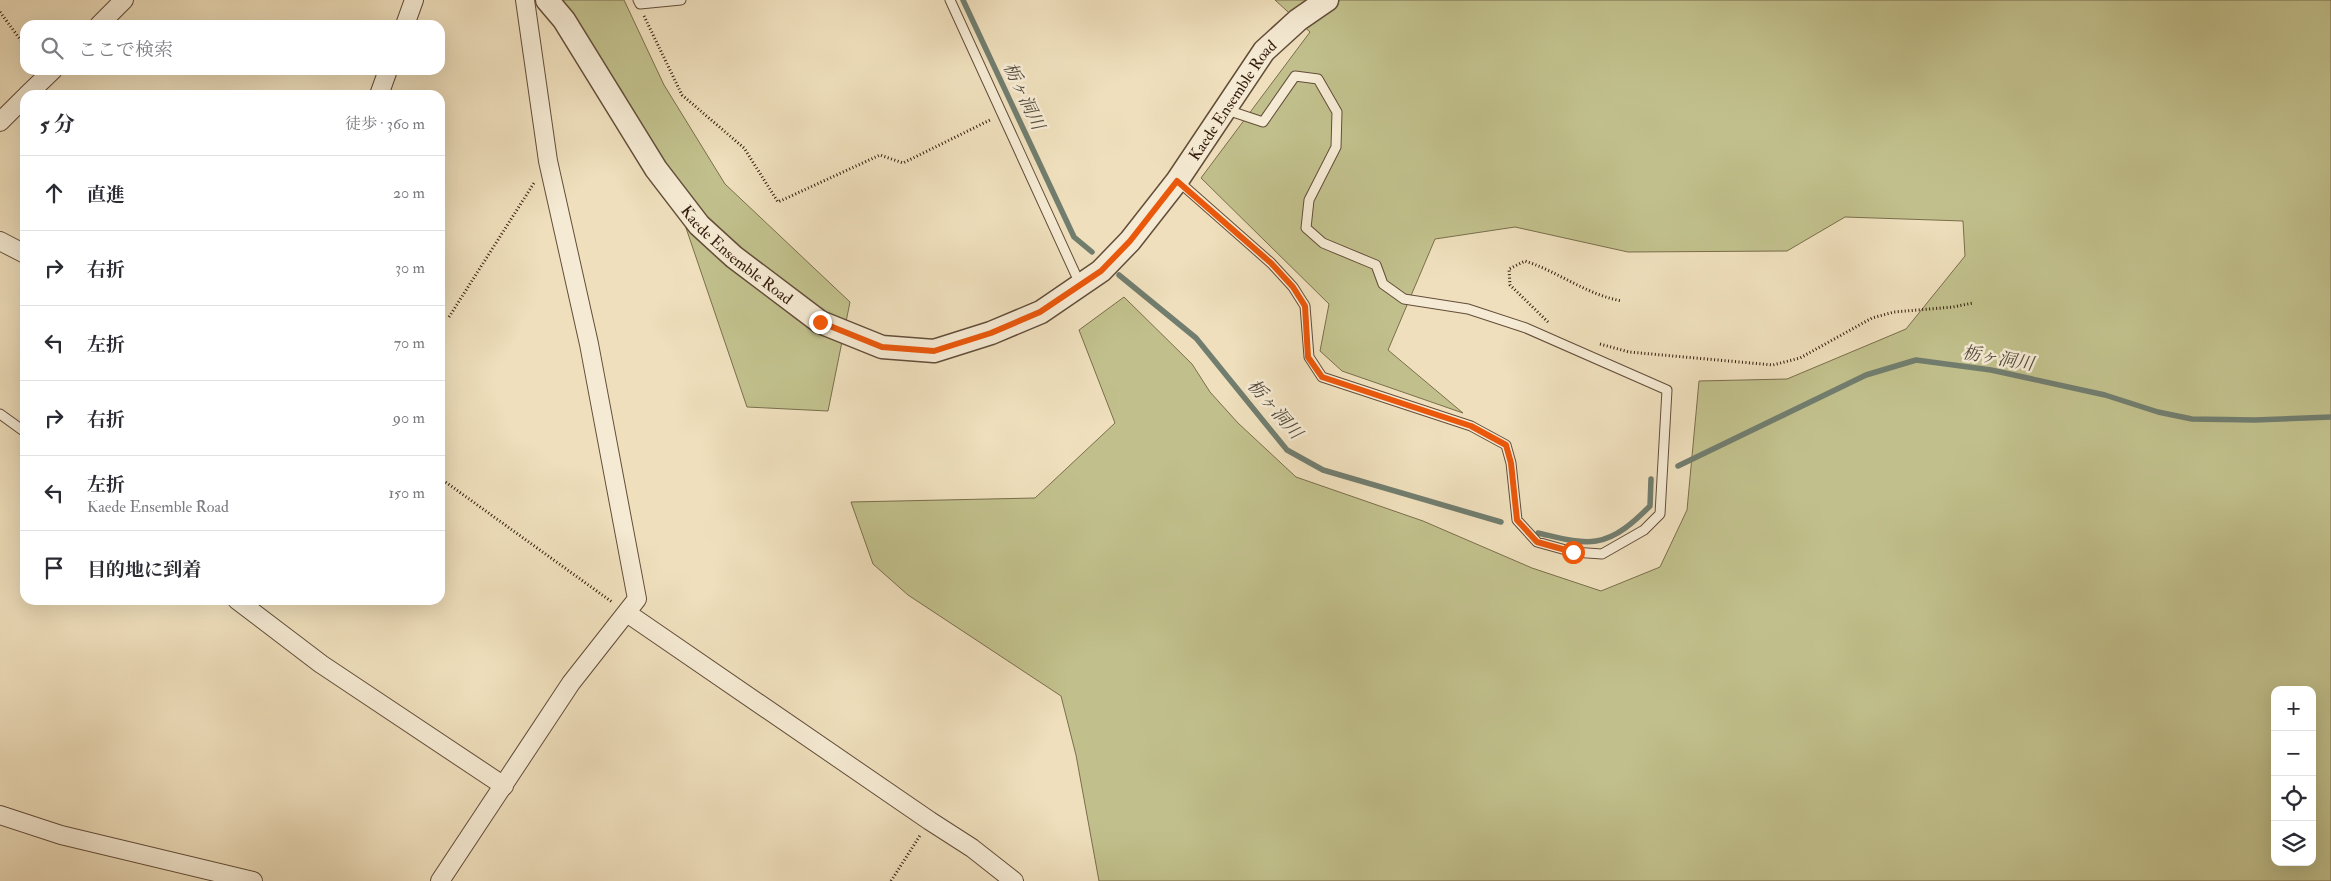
<!DOCTYPE html>
<html lang="ja">
<head>
<meta charset="utf-8">
<style>
	:root { --surface:#fff; --page:#f7f7f7; --text:#2b2b33; --muted:#7c7c81; --line:#e1e1e2 }
	body { margin:0; font-family:"IM FELL Double Pica","Noto Serif JP",serif; background:var(--page); color:var(--text) }
	.controls { position:absolute; right:15px; bottom:15px; display:grid; overflow:hidden; border-radius:10px; box-shadow:0 5px 20px #0002 }
	.controls button { width:45px; height:45px; display:grid; place-items:center; padding:0; border:0; border-bottom:1px solid var(--line); background:var(--surface); color:var(--text); font:25px sans-serif }
	.stop { position:absolute; width:15px; height:15px; margin:-11px; border:4px solid #ea580c; border-radius:50%; background:#fff }
	.stop.end { background:#ea580c; border-color:#fff; box-shadow:0 1px 5px #0008 }
	.list { margin:0; padding:0; list-style:none }
	h2 { display:flex; justify-content:space-between; align-items:center; height:65px; margin:0; padding:0 20px; font-size:21px }
	h2 small { font-size:16px; font-weight:400; color:var(--muted) }
	.list li { display:grid; grid-template-columns:32px 1fr auto; gap:15px; align-items:center; box-sizing:border-box; height:75px; padding:0 20px; border-top:1px solid var(--line) }
	.list b { display:block; font-size:19px; white-space:nowrap }
	.list p { margin:0; font-size:16px; white-space:nowrap; color:var(--muted) }
	.list em { font-size:16px; font-style:normal; color:var(--muted) }
	.icon { flex:none; width:28px; height:28px; fill:none; stroke:currentColor; stroke-width:2; stroke-linecap:round; stroke-linejoin:round }
	.map { position:relative; flex:none; width:2331px; height:881px; overflow:hidden }
	.search { position:absolute; background:var(--surface); box-shadow:0 5px 20px #0002; left:20px; top:20px; width:425px; height:55px; display:flex; align-items:center; gap:12px; box-sizing:border-box; padding:0 18px; border-radius:15px; color:var(--muted); font-size:19px }
	.panel { position:absolute; background:var(--surface); box-shadow:0 5px 20px #0002; left:20px; top:90px; width:425px; height:515px; border-radius:15px }
	.map>svg:first-child { display:block }
	.green { fill:#c1c08c; stroke:#7a6e4c; fill-rule:evenodd }
	.lines { fill:none; stroke-linecap:round; stroke-linejoin:round }
	.stream { stroke:#717d6e; stroke-width:5.5 }
	.service-casing { stroke:#634d39; stroke-width:11 }
	.minor-casing { stroke:#634d39; stroke-width:20 }
	.tertiary-casing { stroke:#634d39; stroke-width:25 }
	.path { stroke:#341c0d; stroke-width:3; stroke-dasharray:1 2.5; stroke-linecap:butt }
	.service { stroke:#f5ead3; stroke-width:9 }
	.minor { stroke:#f5ead3; stroke-width:18 }
	.tertiary { stroke:#f5ead3; stroke-width:22 }
	.route { stroke:#ea580c; stroke-width:6 }
	.labels { text-anchor:middle; stroke-width:5; stroke-linejoin:round; paint-order:stroke }
	.street-label { font-size:16px; fill:#341c0d; stroke:#f5ead3 }
	.water-label { font-size:18px; font-style:italic; fill:#534c3e; stroke:#f5ead3 }
</style>
</head>
<body>
<div class="map">
<svg width="2331" height="881" viewBox="0 0 2331 881">
	<rect width="100%" height="100%" fill="#efdfbc"/>
	<filter id="stains"><feTurbulence type="fractalNoise" baseFrequency=".004" numOctaves="4"/><feColorMatrix values="0 0 0 0 .2 0 0 0 0 .09 0 0 0 0 .02 0 0 0 .5 -.17"/></filter>
	<radialGradient id="worn" r=".72"><stop offset=".6" stop-color="#630" stop-opacity="0"/><stop offset="1" stop-color="#630" stop-opacity=".3"/></radialGradient>
	<g class="green">
		<path d="M561 0H624L664 85 725 184 850 302 828 411 747 407 684 222 622 91Z"/>
		<path d="M1275 0H2331V881H1099L1076 755 1061 696 908 595 873 564 851 502 1035 498 1115 423 1079 330 1124 297 1192 364 1210 392 1238 423 1296 477 1423 521 1532 568 1601 591 1660 567 1687 510 1699 381 1787 379 1906 329 1965 256 1963 221 1845 217 1787 251 1628 252 1515 227 1435 239 1388 350 1463 413 1342 371 1320 351 1329 304 1201 178 1310 32ZM2275 690H2312V862H2275Z"/>
	</g>
	<g class="lines">
		<g class="stream">
			<path d="M963 0 1074 237 1092 252"/>
			<path d="M1119 275 1196 338 1287 450 1323 470 1501 522"/>
			<path d="M1678 466 1866 375 1916 360 1991 370 2105 395 2158 412 2192 419 2255 420 2331 417"/>
			<path d="M1538 533C1556 537 1578 544 1596 541 1617 538 1635 521 1650 506L1651 479"/>
		</g>
		<g class="service-casing">
			<g id="service">
				<path d="M638 0 640 4 681 0"/>
				<path d="M950 0 1080 284"/>
				<path d="M1178 181 1271 263 1293 287 1305 306 1309 357 1322 377 1471 426 1506 445 1511 463 1517 520 1537 542 1573 552 1602 554 1644 530 1660 514 1667 390 1526 328 1468 309 1404 299 1383 284 1376 265 1323 243 1306 228 1309 200 1336 147 1337 112 1318 79 1295 76 1263 122 1224 109"/>
				<path d="M0 414 25 432"/>
			</g>
		</g>
		<g class="minor-casing">
			<g id="minor">
				<path d="M99 25 124 0"/>
				<path d="M405 25 414 0"/>
				<path d="M27 95 53 70"/>
				<path d="M379 95 388 70"/>
				<path d="M0 122 25 97"/>
				<path d="M0 241 25 254"/>
				<path d="M237 600 321 664 504 786"/>
				<path d="M627 613 930 821 972 848 1014 881"/>
				<path d="M0 815 61 835 253 881"/>
				<path d="M440 881 571 683 637 599 589 344 548 161 525 0"/>
			</g>
		</g>
		<g class="tertiary-casing">
			<g id="tertiary">
				<path id="s1" d="M547 0 564 20 656 169 699 225 734 257 820 322 882 347 934 351 991 333 1041 312 1101 271 1130 241 1177 181 1264 51 1298 20 1327 0"/>
			</g>
		</g>
		<g class="path">
			<path d="M0 12 25 46"/>
			<path d="M644 16 682 95 744 148 778 202 880 155 903 163 990 120"/>
			<path d="M449 317 534 183"/>
			<path d="M1548 322 1510 285 1509 269 1525 261C1559 272 1587 295 1622 301"/>
			<path d="M1600 344 1629 352 1773 365 1800 358 1872 318 1894 312 1953 307 1973 303"/>
			<path d="M440 478 612 602"/>
			<path d="M891 881 921 834"/>
		</g>
		<use href="#service" class="service"/>
		<use href="#minor" class="minor"/>
		<use href="#tertiary" class="tertiary"/>
	</g>
	<g class="lines">
		<path class="route" d="M820 322 882 347 934 351 991 333 1040 312 1101 271 1130 241 1177 181 1271 263 1293 287 1305 306 1308 357 1322 377 1471 426 1506 445 1511 463 1517 520 1537 542 1573 552"/>
	</g>
	<g class="labels">
		<g class="street-label">
			<text dy="6" stroke="none"><textPath href="#s1" startOffset="949">Kaede Ensemble Road</textPath></text>
			<text dy="6" stroke="none"><textPath href="#s1" startOffset="320">Kaede Ensemble Road</textPath></text>
		</g>
		<g class="water-label">
			<text transform="translate(1024 96) rotate(65)" y="6">栃ヶ洞川</text>
			<text transform="translate(1998 358) rotate(10)" y="6">栃ヶ洞川</text>
			<text transform="translate(1275 409) rotate(49)" y="6">栃ヶ洞川</text>
		</g>
	</g>
	<rect width="100%" height="100%" filter="url(#stains)"/>
	<rect width="100%" height="100%" fill="url(#worn)"/>
</svg>
<div class="controls">
<button>+</button>
<button>−</button>
<button><svg class="icon" aria-label="locate" viewBox="0 0 24 24"><circle cx="12" cy="12" r="6"/><path d="M12 2v4M12 18v4M2 12h4M18 12h4"/></svg></button>
<button><svg class="icon" aria-label="layers" viewBox="0 0 24 24"><path d="M12 4l9 5-9 5-9-5zM3 14l9 5 9-5"/></svg></button>
</div>
<div class="stop" style="left:1573px;top:552px"></div>
<div class="stop end" style="left:820px;top:322px"></div>
<div class="search"><svg class="icon" aria-label="search" viewBox="0 0 24 24"><circle cx="10" cy="10" r="6"/><path d="M15 15l6 6"/></svg>ここで検索</div>
<section class="panel">
<h2>5 分<small>徒歩 · 360 m</small></h2>
<ul class="list">
<li><svg class="icon" aria-label="ahead" viewBox="0 0 24 24"><path d="M12 20V5M6 11l6-6 6 6"/></svg><div><b>直進</b></div><em>20 m</em></li>
<li><svg class="icon" aria-label="right" viewBox="0 0 24 24"><path d="M7 20v-9h11M14 6l5 5-5 5"/></svg><div><b>右折</b></div><em>30 m</em></li>
<li><svg class="icon" aria-label="left" viewBox="0 0 24 24"><path d="M17 20v-9H6M10 6l-5 5 5 5"/></svg><div><b>左折</b></div><em>70 m</em></li>
<li><svg class="icon" aria-label="right" viewBox="0 0 24 24"><path d="M7 20v-9h11M14 6l5 5-5 5"/></svg><div><b>右折</b></div><em>90 m</em></li>
<li><svg class="icon" aria-label="left" viewBox="0 0 24 24"><path d="M17 20v-9H6M10 6l-5 5 5 5"/></svg><div><b>左折</b><p>Kaede Ensemble Road</p></div><em>150 m</em></li>
<li><svg class="icon" aria-label="arrive" viewBox="0 0 24 24"><path d="M6 21V4h12l-3 4 3 4H6"/></svg><div><b>目的地に到着</b></div></li>
</ul>
</section>
</div>
</body>
</html>
